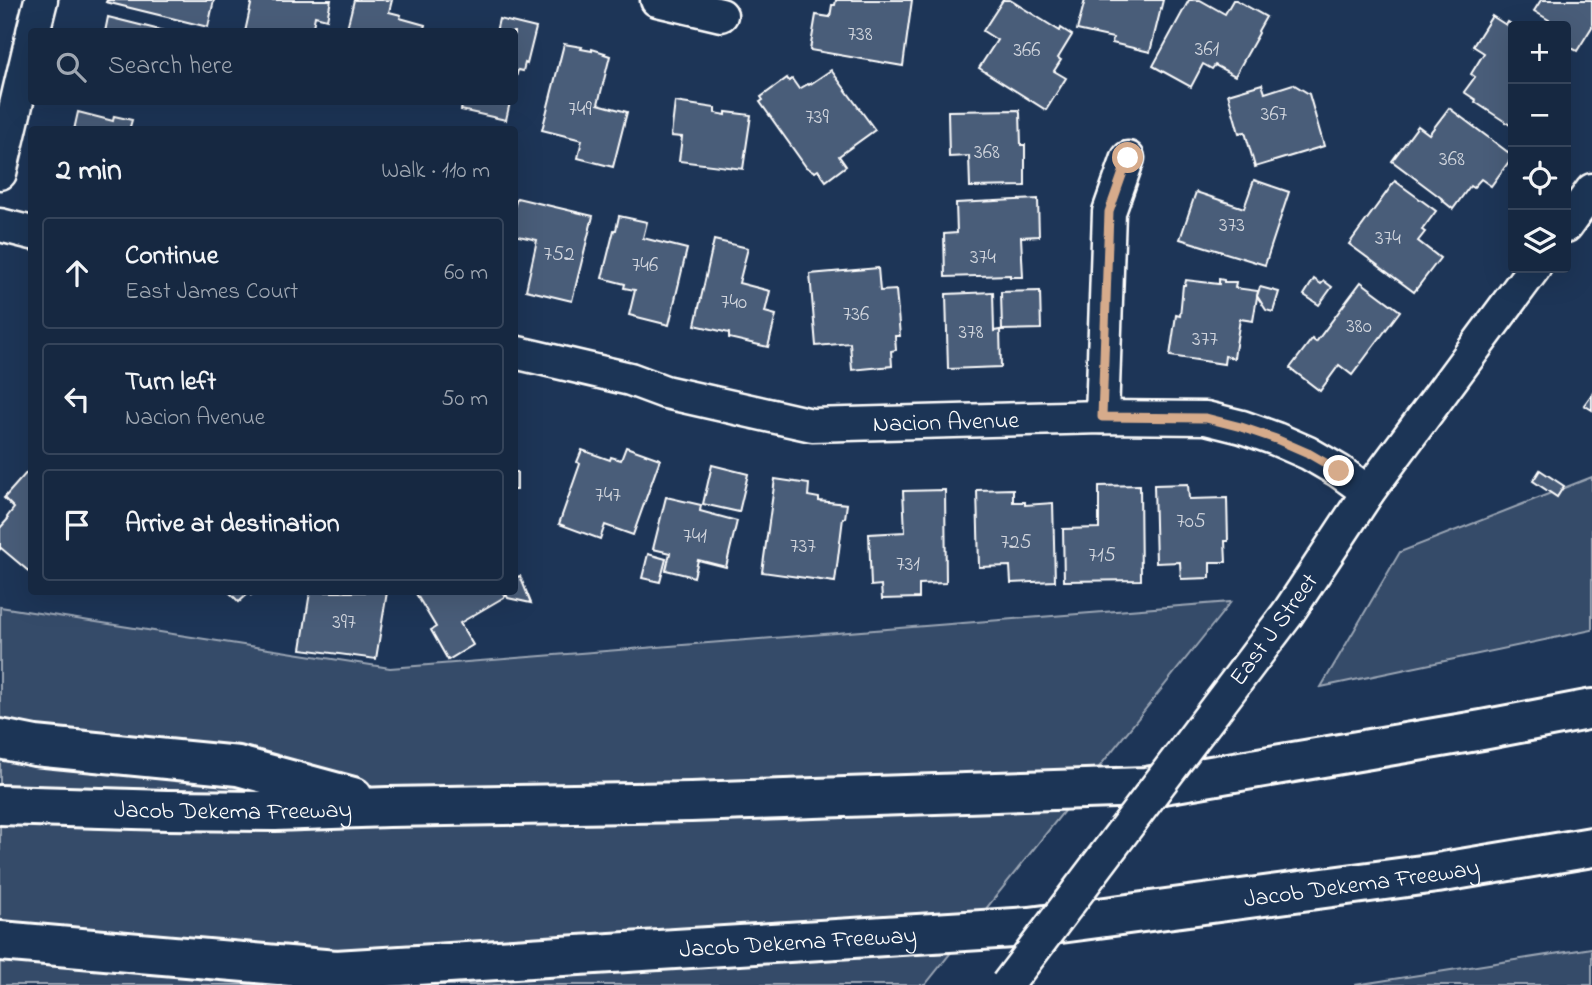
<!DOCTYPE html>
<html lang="en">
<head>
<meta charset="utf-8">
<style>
	:root { --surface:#162841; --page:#1f3048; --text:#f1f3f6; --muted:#9ea6b1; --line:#35445a }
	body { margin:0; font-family:"Indie Flower",sans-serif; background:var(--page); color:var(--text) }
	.controls { position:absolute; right:21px; top:21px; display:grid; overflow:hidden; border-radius:7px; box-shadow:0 7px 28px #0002 }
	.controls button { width:63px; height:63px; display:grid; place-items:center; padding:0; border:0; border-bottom:2px solid var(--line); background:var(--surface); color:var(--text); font:35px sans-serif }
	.stop { position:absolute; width:21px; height:21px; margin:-16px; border:5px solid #d6ab8b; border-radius:50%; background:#fff }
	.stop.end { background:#d6ab8b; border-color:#fff; box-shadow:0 2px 7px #0008 }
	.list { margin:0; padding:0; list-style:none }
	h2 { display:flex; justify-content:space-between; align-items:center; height:91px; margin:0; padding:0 28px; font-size:30px }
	h2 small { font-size:23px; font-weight:400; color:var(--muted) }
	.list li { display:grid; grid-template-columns:46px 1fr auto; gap:21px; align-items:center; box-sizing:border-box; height:112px; margin:0 14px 14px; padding:0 14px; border:2px solid var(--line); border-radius:7px }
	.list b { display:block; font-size:26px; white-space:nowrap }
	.list p { margin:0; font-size:23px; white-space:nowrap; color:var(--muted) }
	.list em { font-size:23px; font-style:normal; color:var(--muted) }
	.icon { flex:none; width:38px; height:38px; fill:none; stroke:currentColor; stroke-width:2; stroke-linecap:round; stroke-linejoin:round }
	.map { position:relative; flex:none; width:1592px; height:985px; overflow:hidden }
	.search { position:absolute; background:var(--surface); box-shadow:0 7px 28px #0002; left:28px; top:28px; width:490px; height:77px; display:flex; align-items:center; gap:18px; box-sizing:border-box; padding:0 24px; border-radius:7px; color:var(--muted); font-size:26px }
	.panel { position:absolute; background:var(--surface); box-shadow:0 7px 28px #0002; left:28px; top:126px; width:490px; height:469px; border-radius:7px }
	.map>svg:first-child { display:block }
	.green { fill:#364b69; stroke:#9aa5b4; stroke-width:2 }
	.building { fill:#4a5d79; stroke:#fff; stroke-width:2 }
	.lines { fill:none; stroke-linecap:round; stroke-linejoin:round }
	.minor-casing { stroke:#fff; stroke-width:37 }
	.highway-casing { stroke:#fff; stroke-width:44 }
	.minor { stroke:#1d3557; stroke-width:32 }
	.highway { stroke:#1d3557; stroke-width:38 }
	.minor-bridge-casing { stroke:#fff; stroke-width:37; stroke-linecap:butt }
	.minor-bridge { stroke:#1d3557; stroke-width:32 }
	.route { stroke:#d6ab8b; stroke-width:9 }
	.labels { text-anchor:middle; stroke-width:5; stroke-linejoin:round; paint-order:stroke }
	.number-label { font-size:21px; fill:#d2d6de }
	.street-label { font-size:24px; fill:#fff; stroke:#1d3557 }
</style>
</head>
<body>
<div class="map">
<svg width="1592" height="985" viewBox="0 0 1592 985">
	<rect width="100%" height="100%" fill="#1d3557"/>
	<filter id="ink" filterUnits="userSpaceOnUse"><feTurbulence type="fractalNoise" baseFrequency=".0143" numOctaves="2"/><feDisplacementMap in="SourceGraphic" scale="14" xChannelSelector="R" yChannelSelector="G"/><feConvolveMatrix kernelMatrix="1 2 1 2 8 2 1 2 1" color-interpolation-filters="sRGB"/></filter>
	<g filter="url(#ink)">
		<g class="green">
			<path d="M1592 477V630L1321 687 1400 552Z"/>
			<path d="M1231 602 925 985H0V607L390 668Z"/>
			<path d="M1592 948V985H1355Z"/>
		</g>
		<g class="building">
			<path d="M107 0H214L208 27 106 2Z"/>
			<path d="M252 0H331L327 19 315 16 312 32H245Z"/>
			<path d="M354 0H392L389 12 401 15 400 18 425 25 423 32H346Z"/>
			<path d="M836 0H912L903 66 810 50 816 15 830 17 832 5H835Z"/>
			<path d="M1003 0H1010L1060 31 1061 28 1072 35 1058 58 1061 60 1054 71 1066 78 1046 110 979 68 997 40 983 31Z"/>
			<path d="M1085 0H1163L1150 52 1112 43 1113 38 1077 30Z"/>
			<path d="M1189 0H1200L1225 14 1233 0H1236L1266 17 1258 31 1259 33 1235 76 1215 65 1212 69 1203 64 1191 87 1153 66Z"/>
			<path d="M1541 0H1592V27L1577 51 1566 45V26H1552L1554 23 1534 11Z"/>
			<path d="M1492 16 1506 25 1508 22 1514 26 1513 127 1475 102 1476 100 1464 92 1475 77 1471 74 1484 53 1473 46Z"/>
			<path d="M108 17 168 32H105Z"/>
			<path d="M499 19 536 28 527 64 525 63 523 71 518 70 514 85V32H496Z"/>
			<path d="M564 44 582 47 581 49 592 51V49L605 53 604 54 610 56 598 104 627 112 613 167 578 158 582 140 542 130Z"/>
			<path d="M831 70 875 130 839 156 846 166 826 181 818 170 815 172 806 167 760 102 763 100 761 97 787 78 789 81 792 79 799 89 808 84 809 85Z"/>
			<path d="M1262 84 1265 93 1293 84 1309 94 1324 146 1255 167 1245 132 1239 133 1228 94Z"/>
			<path d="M463 102H510L506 120 461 110Z"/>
			<path d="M675 102 715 108V113L726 115V112L751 115 743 169 679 161 682 137 671 136Z"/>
			<path d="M1449 108 1513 156 1491 186 1481 179 1473 188 1470 186 1453 209 1443 201 1444 200 1392 161 1418 126 1429 134Z"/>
			<path d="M1019 110 1020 113 1021 145H1025V186L970 187 969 156 949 157 948 111Z"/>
			<path d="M78 112 113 121 114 116 132 120 129 130H74Z"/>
			<path d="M1254 180 1289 192 1265 265 1180 239 1196 192 1244 208Z"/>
			<path d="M1395 181 1436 211 1422 230 1425 232 1418 241 1440 258 1414 292 1349 244Z"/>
			<path d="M517 198 593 216 572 301 526 290 537 240 514 235V208Z"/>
			<path d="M1038 199 1039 236 1021 237 1023 277H1010V275L945 277 944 234 957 233 956 203Z"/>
			<path d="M619 216 647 222 643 238 687 249 669 325 629 315 635 290 624 288 625 284 602 278 614 230H616Z"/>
			<path d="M714 240 748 248 739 283 770 291 765 312 776 315 768 347 729 338V333L695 325Z"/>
			<path d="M878 268 880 291 896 290 900 336H895L896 350 891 351 892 366 852 370 850 343 816 346 810 274Z"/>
			<path d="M1219 279 1224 280V282H1236L1235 288 1258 291 1253 321 1240 319 1234 358 1225 356 1224 364 1170 356 1176 315 1180 316 1183 285H1185L1186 280 1219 284Z"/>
			<path d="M1314 279 1321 284 1324 281 1332 287 1319 305 1304 295Z"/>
			<path d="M1361 282 1400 311 1352 375 1339 365 1320 391 1290 368 1312 339 1316 342Z"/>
			<path d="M1260 287 1279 292 1273 312 1266 310 1257 296Z"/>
			<path d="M1040 291 1041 329 1002 330 1001 292Z"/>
			<path d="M993 292 994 331 1000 330 1001 367 948 369 946 294Z"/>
			<path d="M1592 394V410L1584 405Z"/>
			<path d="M626 447 660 459 633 535 605 525 600 539 559 524 580 464 577 462 582 450 610 460 611 457 621 460Z"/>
			<path d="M712 465 748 474 739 512 703 504Z"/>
			<path d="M1540 470 1564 486 1557 497 1533 481Z"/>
			<path d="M27 472 32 475V574L1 548 0 549V528L8 519 7 517 14 508 4 498Z"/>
			<rect x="514" y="472" width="3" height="18"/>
			<path d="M775 479 809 484 808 496 819 498V501L847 504 845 518H843L835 582 762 572Z"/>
			<path d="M1188 484 1189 499 1227 498 1228 541H1225L1226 562H1210V578L1181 579 1180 562 1156 563 1154 485Z"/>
			<path d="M1140 485 1141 580 1064 581 1063 529 1099 528V486Z"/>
			<path d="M1013 489V502H1025V505L1053 503 1055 581 1011 583 1010 566 979 567 977 490Z"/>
			<path d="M945 490 946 583 919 584V598L882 599 881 585 871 586 869 534 905 532 903 491Z"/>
			<path d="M666 497 701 505 700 511 737 521 726 567 698 560 694 577 666 570 670 553 653 549Z"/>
			<path d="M648 554 666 559 660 582 642 578Z"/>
			<path d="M520 576 531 603 508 598 505 592H514V578Z"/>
			<path d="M229 592H255L251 595 250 592 239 602Z"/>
			<path d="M310 592H387L376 659 301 649Z"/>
			<path d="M415 592H503L506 596 460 623 473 645 448 660 431 630 436 627Z"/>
		</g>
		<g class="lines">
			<g class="minor-casing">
				<g id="minor">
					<path d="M657 0 721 15"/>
					<path d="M33 32 41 0"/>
					<path d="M0 173 32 37"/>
					<path d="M0 225 32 233"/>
					<path d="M1566 226 1592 190"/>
					<path id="s1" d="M514 352 630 379 665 392 812 425 1102 417 1206 418 1242 427 1276 439 1308 453 1339 471 1368 492"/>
					<path d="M1102 417 1109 212 1128 158"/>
					<path d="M1288 613 1368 492 1534 268"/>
				</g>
			</g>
			<g class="highway-casing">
				<g id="highway">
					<path d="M0 739 35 746 238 766 353 797"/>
					<path id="s2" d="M0 805 167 810 275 811 388 807 691 802 1146 787 1482 730 1592 709"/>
					<path id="s3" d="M0 941 336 970 1030 927 1437 873 1592 847"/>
				</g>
			</g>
			<use href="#minor" class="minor"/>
			<use href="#highway" class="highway"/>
			<g class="minor-bridge-casing">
				<path id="minor-bridge" d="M1007 985 1288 613"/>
			</g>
			<use href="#minor-bridge" class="minor-bridge"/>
		</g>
	</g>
	<g class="lines" filter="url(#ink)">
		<path class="route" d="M1128 158 1109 212 1102 417 1206 418 1241 427 1276 439 1308 453 1339 471"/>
	</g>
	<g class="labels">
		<g class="number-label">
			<text x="860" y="40">738</text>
			<text x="1207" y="55">361</text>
			<text x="1027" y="56">366</text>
			<text x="580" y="115">749</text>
			<text x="1274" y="120">367</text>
			<text x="817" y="123">739</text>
			<text x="987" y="158">368</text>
			<text x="1452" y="165">368</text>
			<text x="1232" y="231">373</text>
			<text x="1388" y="244">374</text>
			<text x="559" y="260">752</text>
			<text x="983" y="263">374</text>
			<text x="645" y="271">746</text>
			<text x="734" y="308">740</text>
			<text x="856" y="320">736</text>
			<text x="1359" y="332">380</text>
			<text x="971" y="338">378</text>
			<text x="1205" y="345">377</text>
			<text x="608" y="501">747</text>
			<text x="1191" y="527">705</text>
			<text x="695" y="542">741</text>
			<text x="1016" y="548">725</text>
			<text x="803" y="552">737</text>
			<text x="1102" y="561">715</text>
			<text x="908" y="570">731</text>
			<text x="344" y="628">397</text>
		</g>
		<g class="street-label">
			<text dy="8" stroke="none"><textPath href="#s1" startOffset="441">Nacion Avenue</textPath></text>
			<text transform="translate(1273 629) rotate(-54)" y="8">East J Street</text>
			<text dy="8" stroke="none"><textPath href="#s2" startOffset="233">Jacob Dekema Freeway</textPath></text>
			<text dy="8" stroke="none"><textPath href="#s3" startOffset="1367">Jacob Dekema Freeway</textPath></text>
			<text dy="8" stroke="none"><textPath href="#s3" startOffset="800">Jacob Dekema Freeway</textPath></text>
		</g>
	</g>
</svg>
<div class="controls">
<button>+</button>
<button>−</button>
<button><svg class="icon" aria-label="locate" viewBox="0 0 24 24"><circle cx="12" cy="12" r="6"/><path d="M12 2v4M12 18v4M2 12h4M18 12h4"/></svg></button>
<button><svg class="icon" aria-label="layers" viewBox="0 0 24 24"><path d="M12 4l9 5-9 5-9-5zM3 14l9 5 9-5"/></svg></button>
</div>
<div class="stop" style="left:1128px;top:158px"></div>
<div class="stop end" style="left:1339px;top:471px"></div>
<div class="search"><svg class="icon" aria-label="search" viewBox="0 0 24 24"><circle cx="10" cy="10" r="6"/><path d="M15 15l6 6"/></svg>Search here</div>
<section class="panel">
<h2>2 min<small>Walk · 110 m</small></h2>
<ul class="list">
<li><svg class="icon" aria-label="ahead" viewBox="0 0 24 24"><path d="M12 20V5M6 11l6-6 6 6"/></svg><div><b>Continue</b><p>East James Court</p></div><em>60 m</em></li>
<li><svg class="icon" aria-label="left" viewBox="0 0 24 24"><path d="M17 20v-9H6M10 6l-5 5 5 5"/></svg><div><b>Turn left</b><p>Nacion Avenue</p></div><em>50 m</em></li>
<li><svg class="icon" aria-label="arrive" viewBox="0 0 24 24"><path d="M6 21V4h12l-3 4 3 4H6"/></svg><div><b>Arrive at destination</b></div></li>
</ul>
</section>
</div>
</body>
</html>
